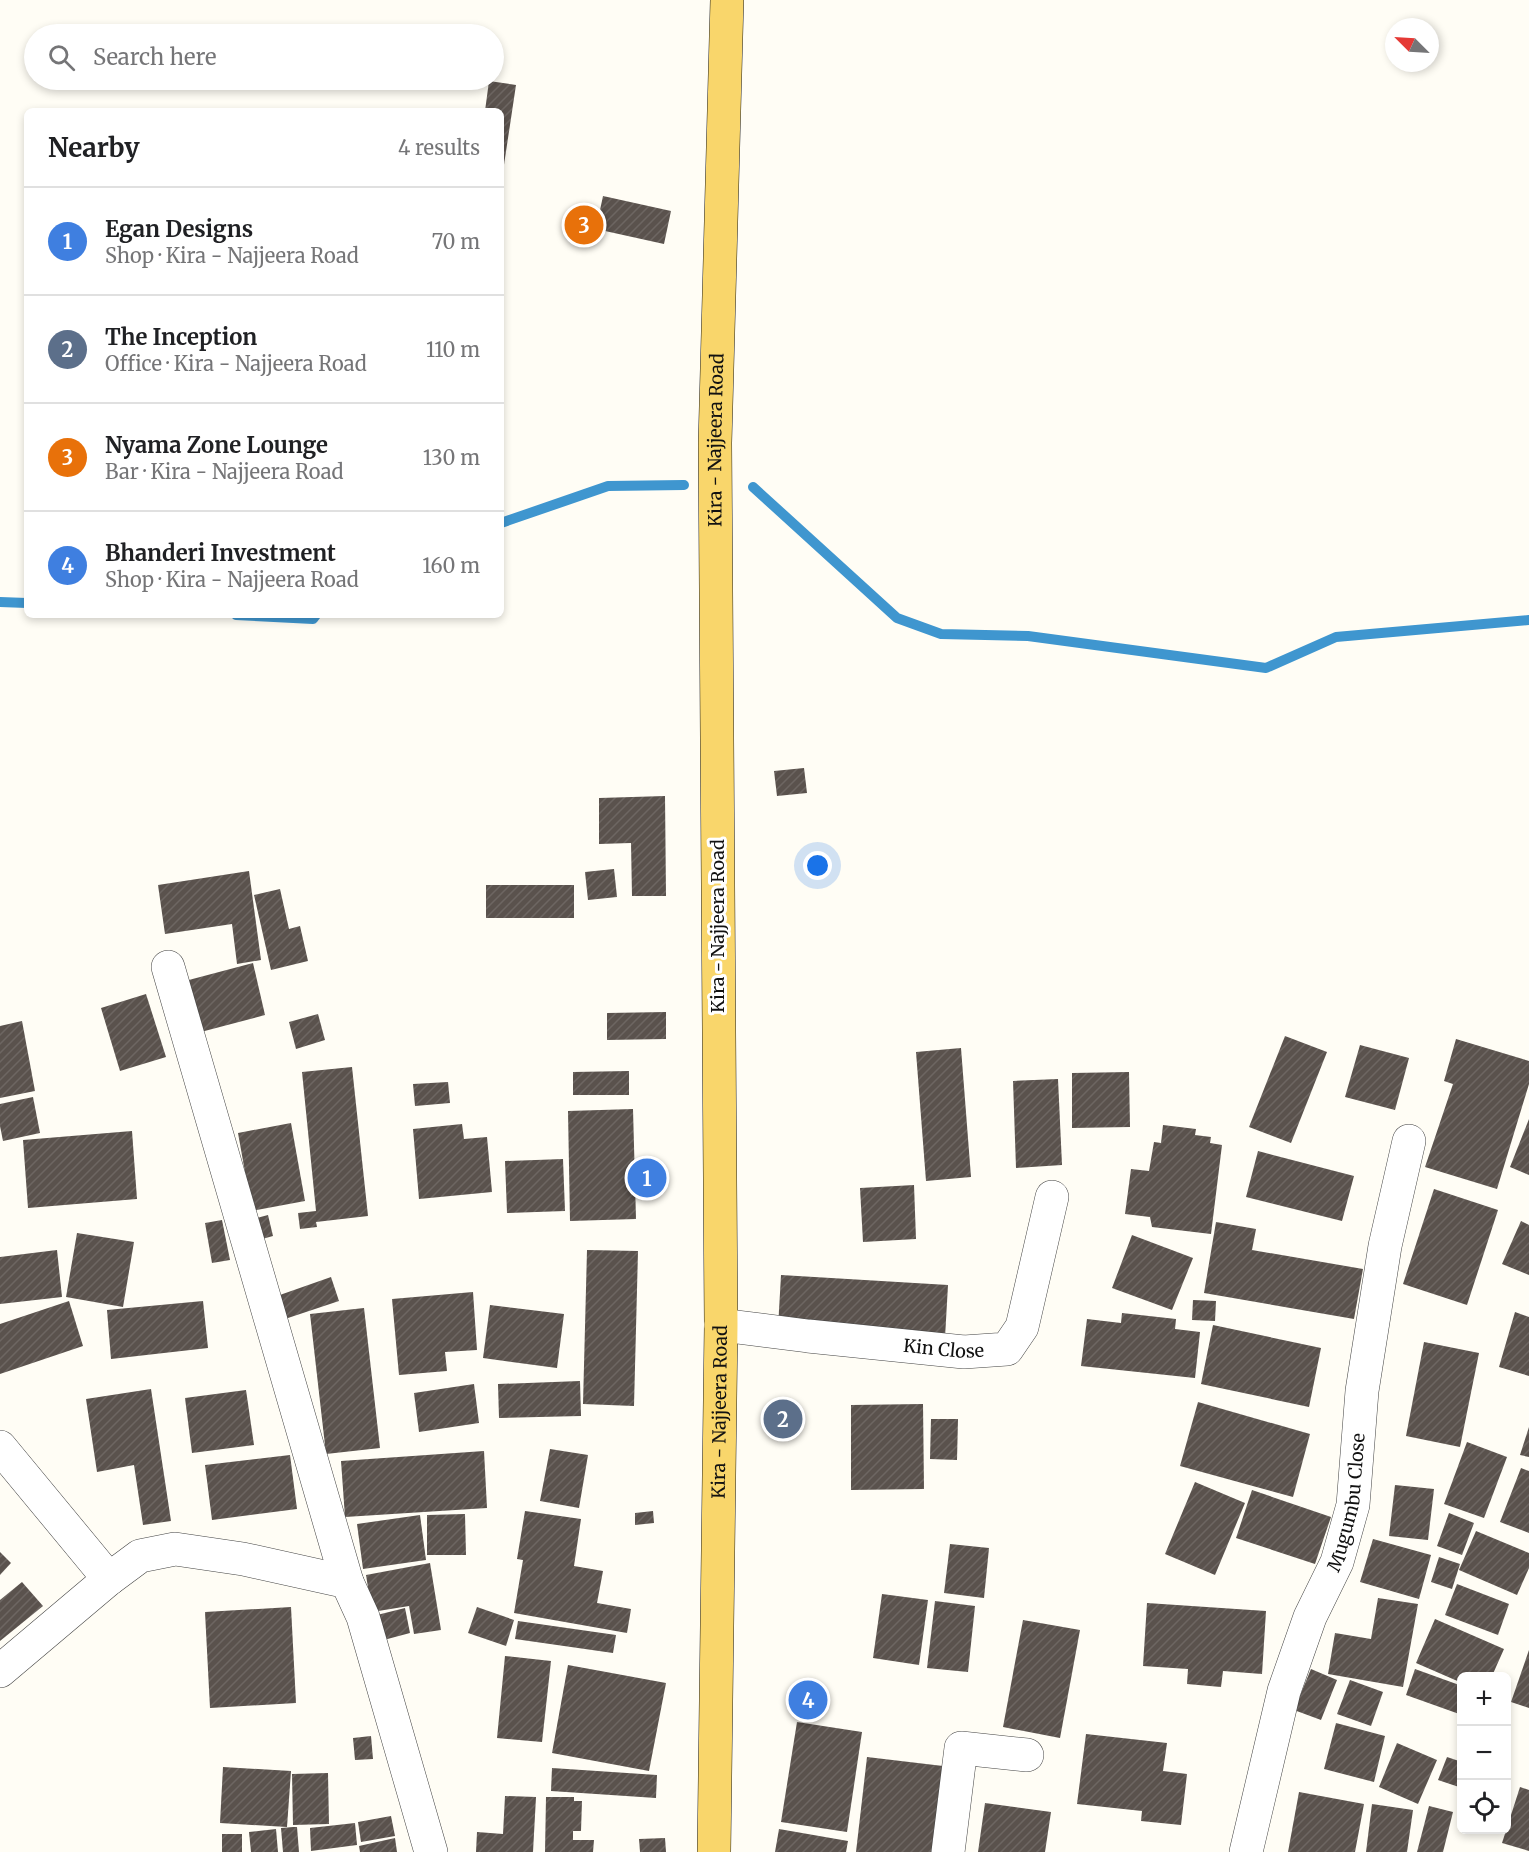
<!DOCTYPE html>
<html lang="en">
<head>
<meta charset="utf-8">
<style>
	:root { --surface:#fff; --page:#f2f2f2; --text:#202124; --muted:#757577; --line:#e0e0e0; --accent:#b45309 }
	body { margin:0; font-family:Merriweather,serif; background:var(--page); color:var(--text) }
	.controls { position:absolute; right:18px; bottom:18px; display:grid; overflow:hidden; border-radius:9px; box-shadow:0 3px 9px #0003 }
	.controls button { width:54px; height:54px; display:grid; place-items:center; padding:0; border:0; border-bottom:2px solid var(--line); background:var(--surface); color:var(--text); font:30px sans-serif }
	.compass { position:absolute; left:1385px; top:18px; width:54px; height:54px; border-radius:50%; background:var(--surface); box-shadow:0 3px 9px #0003; rotate:294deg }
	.you { position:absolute; left:818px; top:866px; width:21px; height:21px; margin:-15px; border:4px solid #fff; border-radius:50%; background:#1a73e8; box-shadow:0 0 0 9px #1a73e833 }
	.badge { display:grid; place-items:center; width:39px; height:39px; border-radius:50%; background:var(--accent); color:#fff; font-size:20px; font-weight:700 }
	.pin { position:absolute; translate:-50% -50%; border:3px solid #fff; box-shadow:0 2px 6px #0006 }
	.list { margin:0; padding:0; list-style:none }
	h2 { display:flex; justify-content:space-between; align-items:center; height:78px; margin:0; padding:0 24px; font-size:26px }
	h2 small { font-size:20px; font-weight:400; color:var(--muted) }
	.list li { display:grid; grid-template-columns:39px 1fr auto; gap:18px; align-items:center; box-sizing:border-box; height:108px; padding:0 24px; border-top:2px solid var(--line) }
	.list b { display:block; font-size:22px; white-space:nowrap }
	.list p { margin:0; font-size:20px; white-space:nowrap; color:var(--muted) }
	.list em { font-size:20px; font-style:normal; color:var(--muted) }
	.icon { flex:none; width:33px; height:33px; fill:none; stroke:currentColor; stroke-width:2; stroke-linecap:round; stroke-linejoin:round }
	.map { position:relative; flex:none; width:1529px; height:1852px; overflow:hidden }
	.search { position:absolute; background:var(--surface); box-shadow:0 3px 9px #0003; left:24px; top:24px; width:480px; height:66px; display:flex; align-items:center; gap:15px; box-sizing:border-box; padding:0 21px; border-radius:33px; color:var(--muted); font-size:22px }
	.panel { position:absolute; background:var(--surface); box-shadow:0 3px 9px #0003; left:24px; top:108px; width:480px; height:510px; border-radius:9px }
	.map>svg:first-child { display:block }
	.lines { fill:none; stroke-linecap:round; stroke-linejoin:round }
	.stream { stroke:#3f96cf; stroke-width:10 }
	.building { fill:url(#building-hatch) }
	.minor-casing { stroke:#444; stroke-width:34 }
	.major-casing { stroke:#222; stroke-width:34 }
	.minor { stroke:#fff; stroke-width:33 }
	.major { stroke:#f9d66b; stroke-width:33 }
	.labels { text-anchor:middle; stroke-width:6; stroke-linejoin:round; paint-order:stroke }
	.street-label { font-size:18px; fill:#111; stroke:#fff }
</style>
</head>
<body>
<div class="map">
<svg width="1529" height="1852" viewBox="0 0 1529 1852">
	<defs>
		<pattern id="building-hatch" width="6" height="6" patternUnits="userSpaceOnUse" patternTransform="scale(1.5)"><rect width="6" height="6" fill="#5a524d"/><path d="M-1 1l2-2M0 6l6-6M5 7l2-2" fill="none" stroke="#6d6662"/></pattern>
	</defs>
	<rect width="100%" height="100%" fill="#fffdf5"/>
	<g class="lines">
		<g class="stream">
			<path d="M753 487 897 618 941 634 1028 636 1266 668 1336 637 1529 620"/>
			<path d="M501 523 608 486 684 485"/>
			<path d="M0 602 27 603"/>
			<path d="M236 615 313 619 316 615"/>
		</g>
	</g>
	<g class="building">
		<path d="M489 81 516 85 502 178 501 111H485Z"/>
		<path d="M603 196 671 211 664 244 596 229Z"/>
		<path d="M804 768 807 793 777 796 774 771Z"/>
		<path d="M665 796 666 896H632L631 843 599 844V798Z"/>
		<path d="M614 869 617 897 588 900 585 872Z"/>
		<path d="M249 871 261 960 237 964 232 924 165 934 158 885Z"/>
		<rect x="486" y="885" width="88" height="33"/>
		<path d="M280 889 289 929 300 926 308 961 271 970 254 895Z"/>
		<path d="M253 963 265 1015 197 1033 185 981Z"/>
		<path d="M146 994 166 1057 120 1071 101 1008Z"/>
		<path d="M666 1012V1039L607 1040V1013Z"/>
		<path d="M318 1014 325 1040 296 1049 289 1022Z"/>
		<path d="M22 1021 35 1091 0 1098V1026Z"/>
		<path d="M1285 1036 1327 1052 1291 1143 1249 1127Z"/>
		<path d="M1456 1039 1529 1061V1084L1497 1189 1425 1167 1453 1084 1444 1081Z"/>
		<path d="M1360 1045 1409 1058 1395 1110 1345 1097Z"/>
		<path d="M961 1048 971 1177 926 1181 916 1052Z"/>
		<path d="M352 1067 368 1216 316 1222 317 1227 300 1229 298 1213 316 1211 302 1072Z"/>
		<path d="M629 1071V1095H573V1072Z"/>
		<path d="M1129 1072 1130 1127 1072 1128V1073Z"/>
		<path d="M1058 1079 1062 1165 1016 1168 1013 1081Z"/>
		<path d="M448 1082 450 1103 415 1106 413 1084Z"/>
		<path d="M33 1097 40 1133 3 1141 0 1126V1104Z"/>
		<path d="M633 1109 636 1219 570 1221 568 1111Z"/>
		<path d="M1529 1119V1175L1510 1167Z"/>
		<path d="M291 1123 305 1201 252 1211 238 1133Z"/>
		<path d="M462 1124 464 1139 487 1137 492 1192 419 1199 413 1129Z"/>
		<path d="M1163 1125 1196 1129 1195 1135 1211 1137 1210 1143 1222 1145 1211 1234 1152 1227 1150 1217 1125 1214 1131 1169 1149 1171 1154 1142 1161 1143Z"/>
		<path d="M132 1131 137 1199 28 1208 23 1140Z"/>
		<path d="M1258 1151 1354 1176 1342 1221 1246 1197Z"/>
		<path d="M563 1159 565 1211 507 1213 505 1161Z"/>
		<path d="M914 1185 916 1239 863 1242 860 1188Z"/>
		<path d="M1434 1189 1498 1210 1467 1305 1403 1284Z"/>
		<path d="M268 1215 273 1236 251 1242 246 1221Z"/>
		<path d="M222 1220 230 1260 212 1263 205 1223Z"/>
		<path d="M1521 1221 1529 1225V1275L1502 1264Z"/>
		<path d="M1216 1222 1256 1229 1252 1250 1363 1269 1354 1319 1204 1293Z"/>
		<path d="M77 1233 134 1242 123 1307 66 1297Z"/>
		<path d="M1132 1235 1193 1258 1172 1310 1112 1288Z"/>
		<path d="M57 1250 62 1297 0 1304V1257Z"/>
		<path d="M587 1250 638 1251 634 1406 583 1404Z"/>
		<path d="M781 1275 948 1285 945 1338 778 1328Z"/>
		<path d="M331 1277 339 1301 285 1319 277 1296Z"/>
		<path d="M473 1292 477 1350 445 1352 447 1371 399 1375 392 1299Z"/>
		<path d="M1193 1300 1216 1301 1215 1321 1192 1320Z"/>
		<path d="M69 1301 83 1346 0 1374V1324Z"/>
		<path d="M203 1301 208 1348 111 1359 107 1310Z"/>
		<path d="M490 1305 564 1314 557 1368 483 1358Z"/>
		<path d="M364 1308 380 1448 326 1454 310 1314Z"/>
		<path d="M1515 1312 1529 1317V1376L1499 1367Z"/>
		<path d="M1122 1313 1176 1319 1175 1329 1200 1332 1195 1378 1081 1366 1087 1319 1121 1323Z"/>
		<path d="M1213 1325 1321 1348 1309 1407 1201 1384Z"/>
		<path d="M1424 1342 1479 1353 1460 1447 1406 1436Z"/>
		<path d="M580 1381 581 1416 499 1418 498 1384Z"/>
		<path d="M474 1384 479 1423 419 1432 414 1393Z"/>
		<path d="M151 1389 171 1521 143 1525 134 1465 97 1472 86 1399Z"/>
		<path d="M246 1390 254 1445 192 1453 185 1398Z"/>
		<path d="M1198 1402 1310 1434 1293 1497 1180 1466Z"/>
		<path d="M923 1404 924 1489 851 1490V1405Z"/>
		<path d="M931 1419H958L957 1460 930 1459Z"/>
		<path d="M1529 1427V1457L1520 1455Z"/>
		<path d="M1467 1442 1507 1457 1484 1518 1444 1504Z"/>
		<path d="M550 1449 588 1455 579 1508 540 1501Z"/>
		<path d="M484 1451 487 1508 345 1517 341 1461Z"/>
		<path d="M290 1455 297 1509 212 1520 205 1465Z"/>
		<path d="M1521 1468 1529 1471V1533L1500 1522Z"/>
		<path d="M1195 1482 1245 1503 1215 1575 1165 1554Z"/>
		<path d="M1395 1485 1434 1489 1428 1540 1389 1536Z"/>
		<path d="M1252 1490 1331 1517 1315 1564 1236 1538Z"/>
		<path d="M525 1511 581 1519 574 1566 603 1571 597 1603 631 1609 627 1633 514 1613 523 1560 517 1559Z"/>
		<path d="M653 1511 654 1523 635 1525V1513Z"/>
		<path d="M1449 1513 1474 1523 1462 1555 1437 1546Z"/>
		<path d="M465 1514 466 1555H427V1515Z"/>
		<path d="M420 1515 426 1560 363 1569 357 1524Z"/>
		<path d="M1476 1531 1529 1553V1568L1517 1595 1459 1570Z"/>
		<path d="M1373 1539 1431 1555 1419 1599 1360 1582Z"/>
		<path d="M950 1544 989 1548 984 1598 944 1593Z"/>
		<path d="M0 1552 11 1563 0 1575Z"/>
		<path d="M1439 1557 1460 1564 1452 1589 1431 1582Z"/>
		<path d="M430 1563 441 1630 414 1634 409 1606 372 1612 366 1575Z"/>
		<path d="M22 1582 43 1606 0 1641V1600Z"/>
		<path d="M1457 1584 1509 1604 1498 1635 1445 1615Z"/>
		<path d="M882 1594 928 1600 919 1665 873 1658Z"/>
		<path d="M1378 1598 1418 1604 1403 1687 1328 1674 1335 1633 1371 1639Z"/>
		<path d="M935 1601 975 1606 968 1672 927 1668Z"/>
		<path d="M1147 1603 1266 1611 1262 1674 1223 1671 1221 1687 1187 1684 1188 1669 1143 1666Z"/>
		<path d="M291 1607 296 1703 210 1708 205 1612Z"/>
		<path d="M477 1607 514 1620 506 1646 468 1633Z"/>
		<path d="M405 1608 410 1633 380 1641 373 1616Z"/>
		<path d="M1435 1619 1504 1649 1492 1676H1462V1683L1416 1663Z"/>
		<path d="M1023 1620 1080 1630 1060 1738 1003 1727Z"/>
		<path d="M518 1621 616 1635 613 1653 515 1639Z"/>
		<path d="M1529 1650V1708L1511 1702Z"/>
		<path d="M505 1656 551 1661 542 1742 497 1738Z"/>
		<path d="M568 1665 666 1683 649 1771 552 1753Z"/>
		<path d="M1311 1669 1337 1680 1321 1720 1294 1710Z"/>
		<path d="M1415 1669 1462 1686V1715L1406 1695Z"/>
		<path d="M1350 1680 1383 1692 1371 1726 1337 1714Z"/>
		<path d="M797 1722 862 1732 847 1832 781 1822Z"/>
		<path d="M1336 1723 1385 1736 1374 1782 1324 1769Z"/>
		<path d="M1086 1734 1167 1743 1163 1771 1187 1774 1181 1825 1141 1821 1142 1811 1077 1804Z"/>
		<path d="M371 1736 373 1759 355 1760 353 1738Z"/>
		<path d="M1397 1743 1437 1760 1418 1804 1379 1787Z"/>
		<path d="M867 1757 943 1766 933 1852H856Z"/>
		<path d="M1447 1757 1462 1762V1788L1438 1780Z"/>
		<path d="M223 1767 291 1771 287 1827 220 1823Z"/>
		<path d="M552 1768 657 1775 656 1798 551 1791Z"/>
		<path d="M328 1773 329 1824 293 1825 292 1774Z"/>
		<path d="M1520 1787 1529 1790V1851L1502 1843Z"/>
		<path d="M1299 1792 1364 1804 1355 1852H1288Z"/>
		<path d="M505 1796 536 1797 533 1852H476L477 1832 503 1834Z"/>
		<path d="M546 1797H574V1801H582L581 1831H573V1840H594L593 1852H545Z"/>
		<path d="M985 1803 1051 1812 1045 1852H978Z"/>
		<path d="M1372 1804 1413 1810 1407 1852H1366Z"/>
		<path d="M1429 1806 1453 1812 1443 1852H1417Z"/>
		<path d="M391 1816 395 1836 361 1842 358 1822Z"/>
		<path d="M355 1823 357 1845 311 1851 310 1828Z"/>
		<path d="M293 1827H297L299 1852H283L281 1828Z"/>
		<path d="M276 1829 278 1852H251L249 1832Z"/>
		<path d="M779 1829 848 1841 846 1852H775Z"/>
		<rect x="222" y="1834" width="20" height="18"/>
		<path d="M395 1838 397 1852H360L359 1846Z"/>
		<path d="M665 1838 666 1852H640L639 1839Z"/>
	</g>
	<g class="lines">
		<g class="minor-casing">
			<g id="minor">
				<path d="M168 967 347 1582"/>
				<path id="s1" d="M721 1325 808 1336 964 1352 1007 1349 1022 1327 1052 1197"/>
				<path d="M0 1447 109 1579"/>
				<path d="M0 1671 109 1579 140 1556 175 1549 243 1559 347 1582 363 1617 431 1852"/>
				<path d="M948 1852 961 1748 1027 1755"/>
				<path id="s2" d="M1246 1852 1284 1691 1310 1617 1337 1562 1353 1505 1362 1391 1385 1246 1409 1141"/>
			</g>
		</g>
		<g class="major-casing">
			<g id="major">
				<path id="s3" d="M714 1852 721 1325 715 443 727 0"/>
			</g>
		</g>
		<use href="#minor" class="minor"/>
		<use href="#major" class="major"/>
	</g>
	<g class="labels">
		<g class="street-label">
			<text dy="6" stroke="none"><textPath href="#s3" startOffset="1412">Kira - Najjeera Road</textPath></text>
			<text transform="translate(718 926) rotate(-90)" y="6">Kira - Najjeera Road</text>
			<text dy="6" stroke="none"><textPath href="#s1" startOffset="224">Kin Close</textPath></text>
			<text dy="6" stroke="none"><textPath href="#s3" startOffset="440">Kira - Najjeera Road</textPath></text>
			<text dy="6" stroke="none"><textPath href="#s2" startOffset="366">Mugumbu Close</textPath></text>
		</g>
	</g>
</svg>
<div class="controls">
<button>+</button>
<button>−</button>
<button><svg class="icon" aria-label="locate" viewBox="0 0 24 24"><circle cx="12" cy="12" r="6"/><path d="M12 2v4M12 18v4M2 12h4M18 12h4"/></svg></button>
</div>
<svg class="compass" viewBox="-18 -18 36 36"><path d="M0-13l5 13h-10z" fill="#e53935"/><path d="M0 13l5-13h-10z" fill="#757577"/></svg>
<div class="you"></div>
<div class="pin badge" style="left:647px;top:1178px;background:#3f7fe0">1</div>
<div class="pin badge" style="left:783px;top:1419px;background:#5c6f8a">2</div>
<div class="pin badge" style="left:584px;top:225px;background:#e8710a">3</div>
<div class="pin badge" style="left:808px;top:1700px;background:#3f7fe0">4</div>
<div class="search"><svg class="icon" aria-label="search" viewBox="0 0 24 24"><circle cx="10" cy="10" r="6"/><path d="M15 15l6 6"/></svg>Search here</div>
<section class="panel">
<h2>Nearby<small>4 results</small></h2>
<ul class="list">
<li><span class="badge" style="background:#3f7fe0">1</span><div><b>Egan Designs</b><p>Shop · Kira - Najjeera Road</p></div><em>70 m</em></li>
<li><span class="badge" style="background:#5c6f8a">2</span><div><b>The Inception</b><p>Office · Kira - Najjeera Road</p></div><em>110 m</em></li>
<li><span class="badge" style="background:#e8710a">3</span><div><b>Nyama Zone Lounge</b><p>Bar · Kira - Najjeera Road</p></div><em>130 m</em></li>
<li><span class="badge" style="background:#3f7fe0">4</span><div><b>Bhanderi Investment</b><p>Shop · Kira - Najjeera Road</p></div><em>160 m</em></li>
</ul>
</section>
</div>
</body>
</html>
